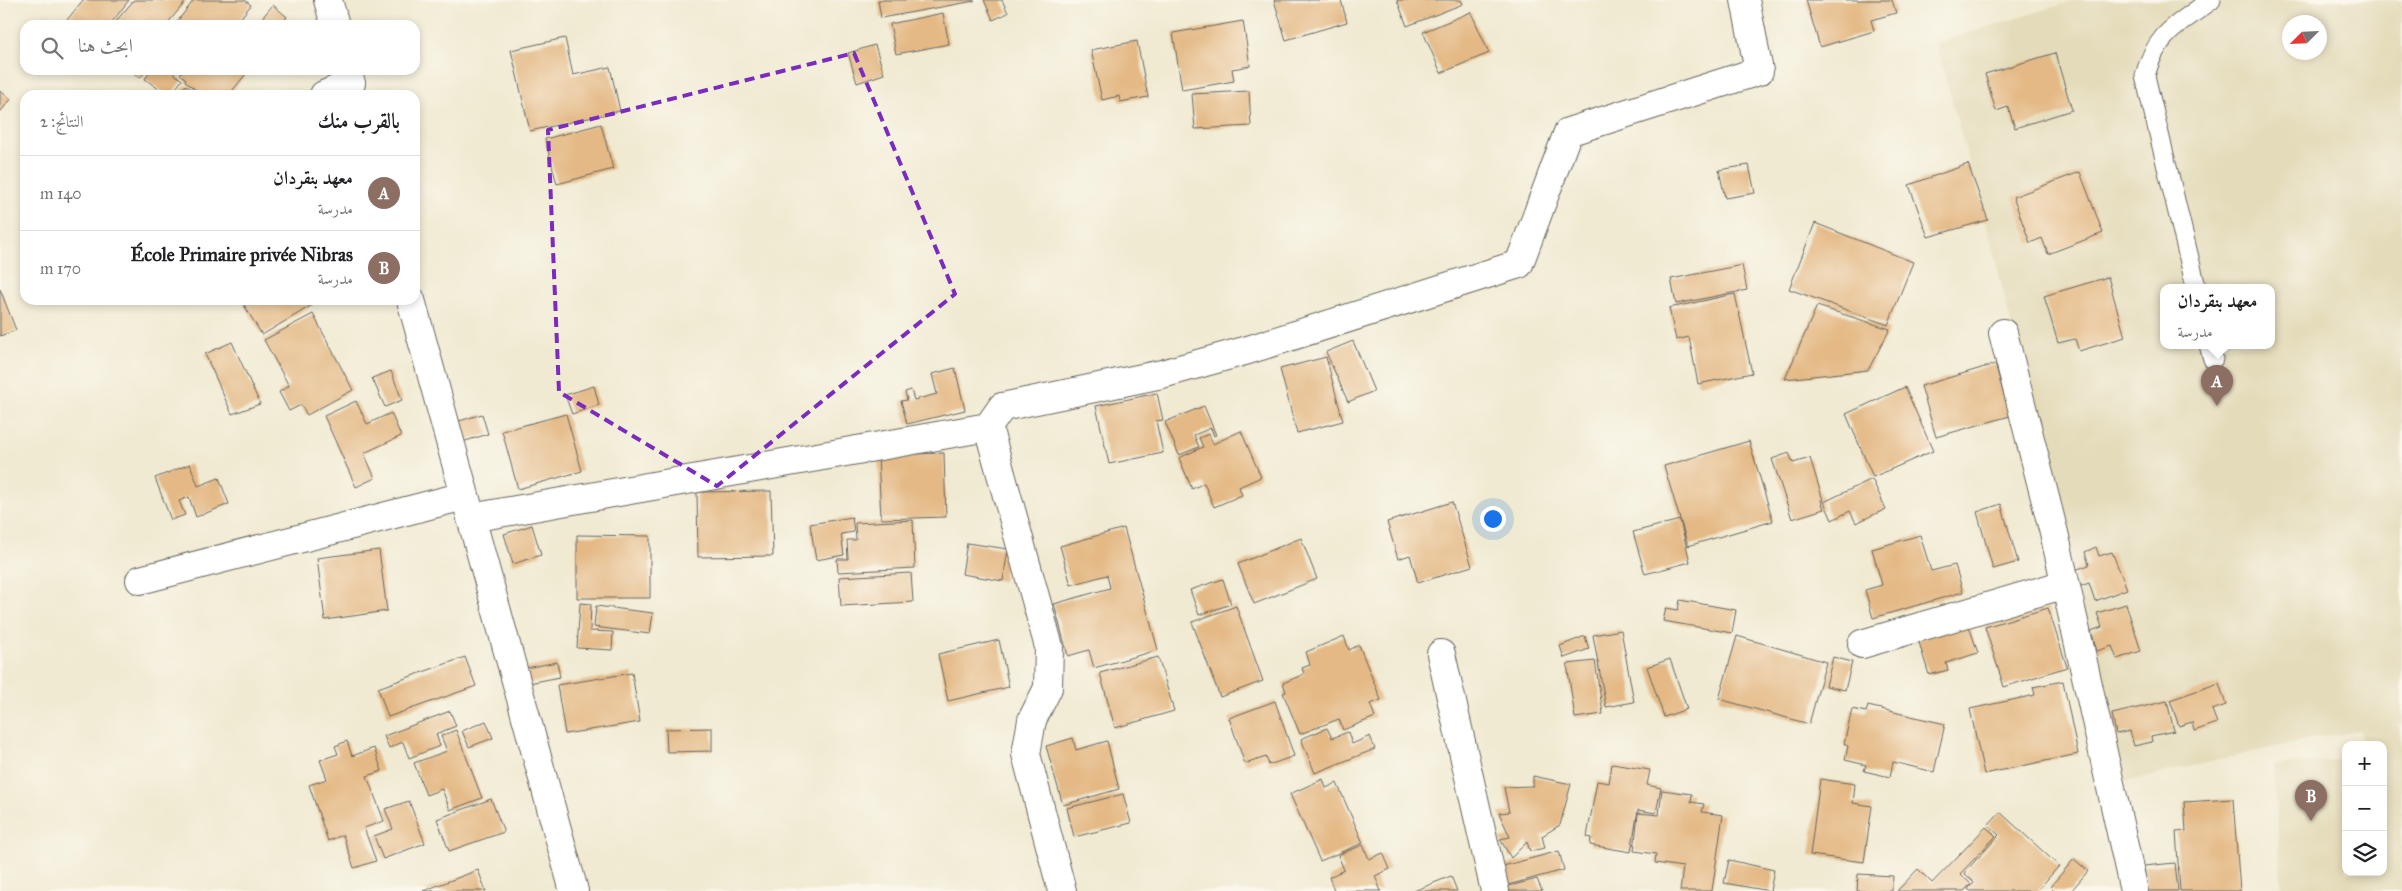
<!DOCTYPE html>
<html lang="ar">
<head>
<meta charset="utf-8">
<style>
	:root { --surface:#fff; --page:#f6f6f6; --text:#202124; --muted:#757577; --line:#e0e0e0; --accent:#1f6fb2 }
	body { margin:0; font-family:"IM FELL Great Primer",Amiri,serif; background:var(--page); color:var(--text); direction:rtl }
	.controls { position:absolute; right:15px; bottom:15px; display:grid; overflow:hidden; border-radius:10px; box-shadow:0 2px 8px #0003 }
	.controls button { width:45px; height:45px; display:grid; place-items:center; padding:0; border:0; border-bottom:1px solid var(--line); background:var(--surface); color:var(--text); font:25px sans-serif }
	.compass { position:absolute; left:2282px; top:15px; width:45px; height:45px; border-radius:50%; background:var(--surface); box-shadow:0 2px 8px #0003; rotate:246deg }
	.you { position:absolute; left:1492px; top:518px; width:18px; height:18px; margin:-12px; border:4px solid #fff; border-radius:50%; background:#1a73e8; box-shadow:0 0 0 8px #1a73e833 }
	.badge { display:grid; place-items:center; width:32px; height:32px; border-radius:50%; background:var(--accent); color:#fff; font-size:16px; font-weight:700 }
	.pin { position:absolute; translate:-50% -41px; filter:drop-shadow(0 1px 2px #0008) }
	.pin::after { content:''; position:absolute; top:26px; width:18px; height:15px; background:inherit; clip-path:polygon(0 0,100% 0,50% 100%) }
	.popup { position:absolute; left:2160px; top:284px; width:115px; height:65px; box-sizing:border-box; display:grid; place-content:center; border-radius:10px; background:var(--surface); filter:drop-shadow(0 1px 4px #0005); font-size:16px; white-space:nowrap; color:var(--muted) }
	.popup b { font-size:19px; color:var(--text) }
	.popup::after { content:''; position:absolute; left:50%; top:100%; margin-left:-10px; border:10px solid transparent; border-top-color:var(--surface) }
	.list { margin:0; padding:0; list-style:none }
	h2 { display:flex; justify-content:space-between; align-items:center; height:65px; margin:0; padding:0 20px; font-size:21px }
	h2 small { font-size:16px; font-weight:400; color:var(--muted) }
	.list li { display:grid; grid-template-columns:32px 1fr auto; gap:15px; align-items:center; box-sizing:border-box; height:75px; padding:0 20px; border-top:1px solid var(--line) }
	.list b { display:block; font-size:19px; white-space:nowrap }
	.list p { margin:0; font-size:16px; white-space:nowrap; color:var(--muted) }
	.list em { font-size:16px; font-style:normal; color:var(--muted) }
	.icon { flex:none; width:28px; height:28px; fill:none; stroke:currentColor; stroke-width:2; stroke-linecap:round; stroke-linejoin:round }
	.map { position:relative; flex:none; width:2402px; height:891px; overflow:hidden; direction:ltr }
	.search { position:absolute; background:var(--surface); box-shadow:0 2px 8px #0003; left:20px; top:20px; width:400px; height:55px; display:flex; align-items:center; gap:12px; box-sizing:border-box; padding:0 18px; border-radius:15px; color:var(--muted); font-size:19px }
	.panel { position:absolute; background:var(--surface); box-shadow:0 2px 8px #0003; left:20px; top:90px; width:400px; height:215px; border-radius:15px; direction:rtl }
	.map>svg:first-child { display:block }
	.built { fill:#e4dbba; fill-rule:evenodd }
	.building { fill:#e4b985 }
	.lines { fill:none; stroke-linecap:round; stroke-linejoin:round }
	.lane-casing { stroke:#66645c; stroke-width:21 }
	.street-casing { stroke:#66645c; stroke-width:30 }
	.lane { stroke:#fff; stroke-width:19 }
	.street { stroke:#fff; stroke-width:28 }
	.marked { fill:none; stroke:#7b2cbf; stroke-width:4; stroke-dasharray:10 6; stroke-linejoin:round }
</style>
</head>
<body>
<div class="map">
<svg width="2402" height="891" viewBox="0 0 2402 891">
	<rect width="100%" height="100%" fill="#fbf7ec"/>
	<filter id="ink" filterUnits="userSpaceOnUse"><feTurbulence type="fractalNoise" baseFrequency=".02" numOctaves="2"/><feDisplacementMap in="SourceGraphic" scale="10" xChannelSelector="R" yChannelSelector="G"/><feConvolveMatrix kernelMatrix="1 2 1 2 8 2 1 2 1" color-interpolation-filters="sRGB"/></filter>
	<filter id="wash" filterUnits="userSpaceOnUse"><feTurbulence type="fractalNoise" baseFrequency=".0096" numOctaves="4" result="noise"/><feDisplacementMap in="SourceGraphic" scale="20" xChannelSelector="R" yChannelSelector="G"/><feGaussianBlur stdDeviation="1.12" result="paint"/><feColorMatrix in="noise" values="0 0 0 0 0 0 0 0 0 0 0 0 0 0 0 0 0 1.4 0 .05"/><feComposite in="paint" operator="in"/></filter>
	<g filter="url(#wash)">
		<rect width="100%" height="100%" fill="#f0ead2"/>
		<path class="built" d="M2076 0H2402V723L2387 726 2399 725 2402 771V891H2282L2273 765 2345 760 2344 742 2361 740 2360 730 2309 739 2124 782 1990 238 1936 43ZM2290 22H2320V52H2290ZM2163 287H2271V345H2163ZM2346 745H2383V872H2346Z"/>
		<g id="blocks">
			<g class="building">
				<path d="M83 0H129L112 22 115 25H73L67 20Z"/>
				<path d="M134 0H187L166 25H121L116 21Z"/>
				<path d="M194 0H245L251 5 235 25H178L176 23Z"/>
				<path d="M878 0H974V1L881 18Z"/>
				<path d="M984 0H1002L1008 13 993 20Z"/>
				<path d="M1274 0H1341L1347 22 1286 40Z"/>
				<path d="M1397 0H1461L1463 4 1407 26Z"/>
				<path d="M1806 0H1892L1896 13 1871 20 1874 31 1820 47Z"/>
				<path d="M273 5 287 17 283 22 287 25H256Z"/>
				<path d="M1471 12 1489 53 1441 73 1423 32Z"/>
				<path d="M943 13 949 44 896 54 890 24Z"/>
				<path d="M1243 21 1250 66 1232 69 1234 81 1182 90 1173 33Z"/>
				<path d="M565 38 573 75 610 67 620 111 530 131 511 50Z"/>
				<path d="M1137 41 1148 97 1120 102 1119 96 1102 100 1091 50Z"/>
				<path d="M875 45 884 74 857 83 848 53Z"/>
				<path d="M2055 53 2072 110 2015 128 2008 107 1996 111 1985 74Z"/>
				<path d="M130 70H147L140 78Z"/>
				<path d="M151 70H170L182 80 171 95H167L145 79Z"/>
				<path d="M183 70H249L229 95H202L185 81 186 79 180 74Z"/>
				<path d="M186 85 199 95H178Z"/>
				<path d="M0 91 11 99 0 112Z"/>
				<path d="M1249 91 1251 126 1195 129 1192 94Z"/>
				<path d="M601 124 613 169 557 184 545 139Z"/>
				<path d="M1968 164 1988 220 1928 237 1909 185Z"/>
				<path d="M1749 165 1755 193 1725 198 1719 170Z"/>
				<path d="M2080 172 2103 233 2048 254 2042 238 2030 243 2013 197Z"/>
				<path d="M1815 223 1913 262 1888 325 1789 289Z"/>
				<path d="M1742 265 1747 290 1676 304 1671 279Z"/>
				<path d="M2108 277 2125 337 2079 351 2075 339 2058 343 2044 296Z"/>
				<path d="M0 289 16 330 0 336Z"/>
				<path d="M1735 294 1752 373 1698 384 1689 337 1676 340 1669 308Z"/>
				<path d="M252 300H275L277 303 282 300 319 301 262 335 244 305Z"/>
				<path d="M1817 306 1890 329 1868 370 1785 379Z"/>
				<path d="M313 314 353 390 307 415 301 405 289 411 279 392 289 386 264 340Z"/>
				<path d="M1353 341 1374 391 1348 402 1326 352Z"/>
				<path d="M232 342 260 404 232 414 205 354Z"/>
				<path d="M1326 357 1343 421 1297 433 1280 369Z"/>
				<path d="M1995 364 2010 416 1936 437 1921 386Z"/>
				<path d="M955 368 965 410 907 424 901 401 907 400 905 392 911 390 914 400 937 394 932 374Z"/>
				<path d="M391 371 402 400 385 407 372 378Z"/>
				<path d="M594 386 599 405 572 414 565 395Z"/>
				<path d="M1905 387 1933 451 1873 477 1846 414Z"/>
				<path d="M1157 393 1163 420 1156 421 1163 453 1109 464 1096 406Z"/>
				<path d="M356 401 367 424 391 413 401 436 364 453 375 478 356 487 324 416Z"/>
				<path d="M1204 406 1216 435 1214 436 1211 428 1194 435 1199 447 1179 455 1165 422Z"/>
				<path d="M482 414 488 434 459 443 453 423Z"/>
				<path d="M566 414 582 471 518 489 502 431Z"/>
				<path d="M1241 431 1261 477 1239 487 1242 495 1214 507 1204 483 1192 489 1179 458 1203 447 1199 438 1209 434 1213 444Z"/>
				<path d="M1749 441 1773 521 1688 546 1664 466Z"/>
				<path d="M944 453 946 517 881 519 878 455Z"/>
				<path d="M1789 453 1793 463 1810 458 1823 500H1821L1824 509 1792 519 1772 459Z"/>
				<path d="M190 464 198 486 219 478 229 504 196 517 189 497 179 501 185 515 171 520 155 478Z"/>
				<path d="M1872 479 1886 509 1856 523 1850 511 1832 520 1824 502Z"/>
				<path d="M771 491 773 556 698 557 697 492Z"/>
				<path d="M1452 502 1472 566 1418 583 1410 555 1398 559 1387 522Z"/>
				<path d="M2001 504 2018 562 1993 569 1977 512Z"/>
				<path d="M852 517 854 532 841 534 844 555 816 560 810 524Z"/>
				<path d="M913 520 915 568 838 572 837 559H848L847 540H856L855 523Z"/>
				<path d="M1680 520 1690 562 1645 574 1633 532Z"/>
				<path d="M532 525 541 555 513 564 504 534Z"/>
				<path d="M1124 528 1158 650 1094 668 1089 650 1068 656 1054 604 1110 588 1107 575 1071 585 1060 546Z"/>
				<path d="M577 535 650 536V598H577Z"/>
				<path d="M1920 535 1931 571 1955 565 1963 592 1873 618 1865 590 1882 585 1872 549Z"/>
				<path d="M1301 538 1317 579 1254 604 1238 564Z"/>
				<path d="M967 543 1008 549 1003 581 962 574Z"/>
				<path d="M2096 547 2099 556 2112 552 2127 589 2095 601 2089 583 2081 586 2075 570 2089 565 2085 552Z"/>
				<path d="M379 550 387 611 325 620 317 558Z"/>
				<path d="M911 573 913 602 841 606 839 577Z"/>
				<path d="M1223 579 1231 604 1199 615 1190 590Z"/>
				<path d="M1680 600 1736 610 1732 633 1663 621 1666 608 1678 610Z"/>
				<path d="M580 603 591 604 590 631 613 632 612 650 577 648Z"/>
				<path d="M2126 604 2141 651 2117 659 2112 646 2097 651 2091 631 2102 627 2097 613Z"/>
				<path d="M596 606 653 613 650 634 594 627Z"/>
				<path d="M1236 606 1263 681 1220 697 1192 622Z"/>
				<path d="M2048 608 2067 667 2004 687 1985 627Z"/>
				<path d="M1968 623 1978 653 1946 663 1948 670 1929 675 1918 639Z"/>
				<path d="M1621 630 1634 702 1606 707 1593 635Z"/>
				<path d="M1344 636 1349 650 1359 645 1381 700 1370 704 1375 717 1343 730 1339 719 1300 734 1283 693 1286 692 1283 683 1304 674 1302 668 1310 665 1306 652Z"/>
				<path d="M1585 636 1589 649 1564 658 1560 646Z"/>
				<path d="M1737 636 1826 662 1809 724 1719 699Z"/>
				<path d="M999 640 1009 687 948 701 938 654Z"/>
				<path d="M465 657 476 686 388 717 378 688Z"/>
				<path d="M1158 657 1174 711 1115 728 1100 673Z"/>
				<path d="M1833 657 1852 662 1845 690 1826 686Z"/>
				<path d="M1670 659 1687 709 1664 717 1647 667Z"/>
				<path d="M1595 661 1603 714 1575 718 1567 664Z"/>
				<path d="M557 662 560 677 524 684 521 669Z"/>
				<path d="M632 673 640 722 565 734 557 685Z"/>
				<path d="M2063 681 2078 754 1984 774 1970 709 2035 695 2033 687Z"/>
				<path d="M2219 683 2226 705 2212 710 2217 723 2194 731 2192 722 2179 726 2170 700Z"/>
				<path d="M1275 701 1294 756 1269 765 1266 757 1245 764 1229 718Z"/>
				<path d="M2167 701 2174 731 2151 736 2152 742 2134 746 2130 731 2116 734 2112 714Z"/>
				<path d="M1868 706 1945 724 1934 772 1893 762 1890 777 1864 771 1866 765 1845 760 1848 746 1844 744 1852 709 1866 712Z"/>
				<path d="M450 711 456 726 436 734 440 746 409 758 403 742 389 748 384 736Z"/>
				<path d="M486 721 493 738 469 747 462 731Z"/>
				<path d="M712 728V751L667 752 666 729Z"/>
				<path d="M1327 728 1332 738 1348 732 1352 744 1370 736 1375 749 1315 773 1301 739Z"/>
				<path d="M456 730 482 798 450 810 442 789 426 795 414 763 447 751 441 736Z"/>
				<path d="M1073 738 1076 750 1107 741 1119 789 1063 805 1046 746Z"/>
				<path d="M347 741 352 756 374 748 382 771 367 776 384 821 364 828 376 861 354 868 343 835 328 841 309 785 327 779 320 760 338 754 335 746Z"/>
				<path d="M1612 764 1650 770 1647 785 1661 788 1656 813 1638 810 1631 852 1590 845 1591 838 1587 837 1597 781 1609 783Z"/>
				<path d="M1533 776 1571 784 1560 825 1542 836 1545 848 1530 851 1527 842 1511 858 1500 839 1510 837 1499 813 1509 812 1504 787 1533 786Z"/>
				<path d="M1323 779 1326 788 1337 783 1363 843 1320 861 1290 794Z"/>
				<path d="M1820 779 1855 784 1853 803 1872 806 1864 862 1810 855Z"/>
				<path d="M1662 790 1692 794 1691 802 1704 804 1702 812 1723 815 1712 891H1680L1683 867 1655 863 1656 854 1634 851 1638 813 1659 815Z"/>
				<path d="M1123 794 1131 823 1074 837 1067 808Z"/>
				<path d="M491 799 504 832 449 851 437 819Z"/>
				<path d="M2233 799 2240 891H2180L2176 832 2186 831 2184 802Z"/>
				<path d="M409 801 425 843 383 859 374 836 393 829 385 809Z"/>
				<path d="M2000 812 2059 866 2037 891H1970L1968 889 1974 882 1964 873 1999 835 1988 825Z"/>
				<path d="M1986 827 1996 836 1960 874 1971 884 1964 891H1897L1918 869 1932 883Z"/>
				<path d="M1363 845 1369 859 1383 853 1390 869 1375 876 1381 891H1334L1329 877 1344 870 1338 855Z"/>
				<path d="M1559 851 1564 870 1496 888 1492 869Z"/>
				<path d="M2074 859 2088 871 2071 891H2054L2050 887Z"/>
				<path d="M1729 860 1774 870 1770 891 1724 883Z"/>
				<path d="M2175 863 2178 891H2147L2144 866Z"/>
				<path d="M478 870 486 891H423Z"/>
				<path d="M1858 874 1893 876 1892 891H1857Z"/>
				<path d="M1451 876 1457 891H1414Z"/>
				<path d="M1537 879 1542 891H1502L1501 888Z"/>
			</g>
		</g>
	</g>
	<g filter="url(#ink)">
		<use href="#blocks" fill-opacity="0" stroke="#66645c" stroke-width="1"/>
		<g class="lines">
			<g class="lane-casing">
				<g id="lane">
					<path d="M2196 287 2145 76C2156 33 2178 25 2211 0"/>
					<path d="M2209 345 2213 359"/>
				</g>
			</g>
			<g class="street-casing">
				<g id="street">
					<path d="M328 0 335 25"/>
					<path d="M324 95 351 83"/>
					<path d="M411 300 574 891"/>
					<path d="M2003 333 2055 537 2134 891"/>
					<path d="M988 427 1049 647 1048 688 1032 720 1026 754 1062 891"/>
					<path d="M471 518 988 427 1002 407 1162 374 1248 350 1519 264 1568 132 1759 71 1745 0"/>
					<path d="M140 580 464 496"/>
					<path d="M1862 644 2065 584"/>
					<path d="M1441 654 1495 891"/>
				</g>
			</g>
			<use href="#lane" class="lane"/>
			<use href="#street" class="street"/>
		</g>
	</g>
	<path class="marked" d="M854 53 955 294 717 486 559 392 548 130Z"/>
</svg>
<div class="controls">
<button>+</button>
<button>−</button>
<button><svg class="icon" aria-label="layers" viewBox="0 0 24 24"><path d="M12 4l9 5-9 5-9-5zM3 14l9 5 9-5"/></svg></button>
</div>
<svg class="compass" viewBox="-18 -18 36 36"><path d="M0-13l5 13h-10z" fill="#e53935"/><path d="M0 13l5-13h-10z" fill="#757577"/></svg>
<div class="you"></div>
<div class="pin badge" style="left:2217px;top:406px;background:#8d6e63">A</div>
<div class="popup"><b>معهد بنقردان</b>مدرسة</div>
<div class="pin badge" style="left:2311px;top:821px;background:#8d6e63">B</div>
<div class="search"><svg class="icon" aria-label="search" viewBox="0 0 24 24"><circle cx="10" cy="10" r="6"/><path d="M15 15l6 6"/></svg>ابحث هنا</div>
<section class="panel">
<h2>بالقرب منك<small>النتائج: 2</small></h2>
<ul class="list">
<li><span class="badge" style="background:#8d6e63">A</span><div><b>معهد بنقردان</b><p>مدرسة</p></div><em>140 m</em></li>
<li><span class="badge" style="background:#8d6e63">B</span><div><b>École Primaire privée Nibras</b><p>مدرسة</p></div><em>170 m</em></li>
</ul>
</section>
</div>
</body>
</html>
